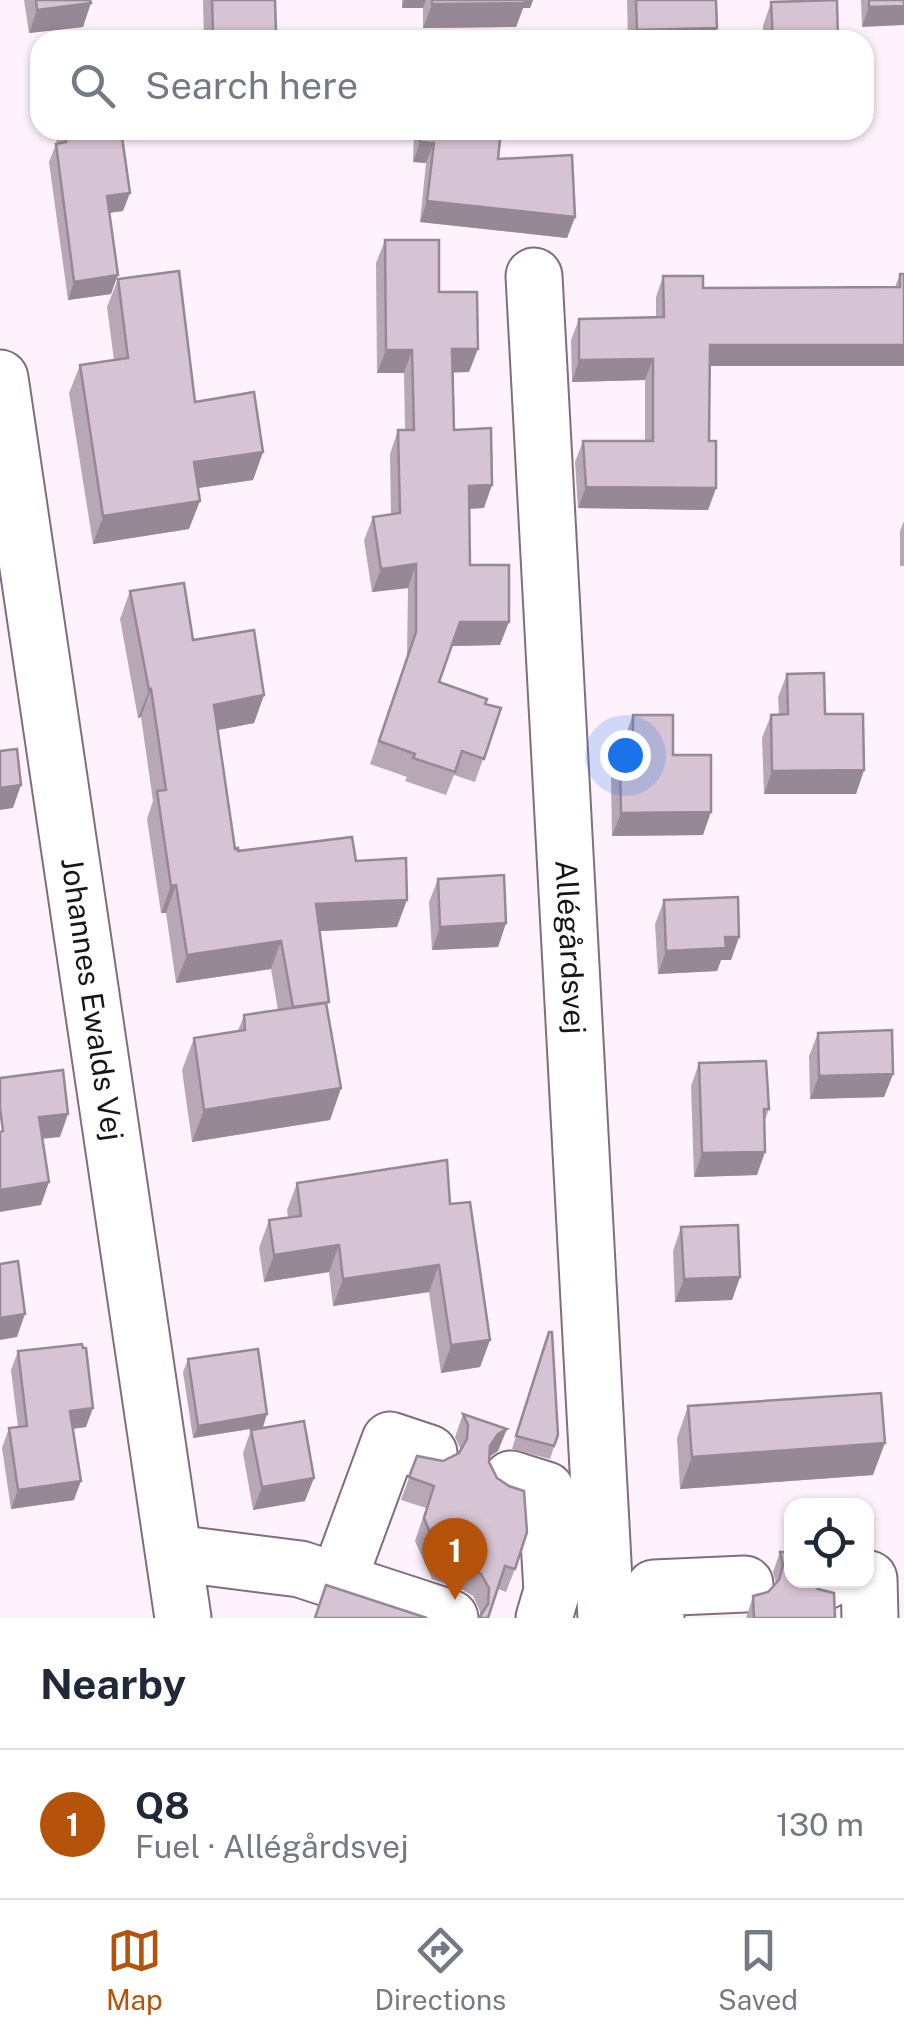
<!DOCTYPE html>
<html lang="en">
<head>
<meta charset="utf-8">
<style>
	:root { --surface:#fff; --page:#f2f2f3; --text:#1f2937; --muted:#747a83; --line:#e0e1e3; --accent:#b45309 }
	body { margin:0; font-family:"Public Sans",sans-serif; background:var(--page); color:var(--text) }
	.controls { position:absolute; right:30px; bottom:30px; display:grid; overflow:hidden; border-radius:20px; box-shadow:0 2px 8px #0004 }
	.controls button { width:90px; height:90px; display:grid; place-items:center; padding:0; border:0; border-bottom:2px solid var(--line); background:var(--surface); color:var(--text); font:50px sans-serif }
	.you { position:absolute; left:625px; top:755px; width:35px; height:35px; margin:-25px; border:8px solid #fff; border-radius:50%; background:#1a73e8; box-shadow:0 0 0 15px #1a73e833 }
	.badge { display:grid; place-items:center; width:65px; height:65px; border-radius:50%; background:var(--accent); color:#fff; font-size:32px; font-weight:700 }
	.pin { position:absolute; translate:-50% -82px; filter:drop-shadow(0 2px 5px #0008) }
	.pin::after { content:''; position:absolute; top:52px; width:35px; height:30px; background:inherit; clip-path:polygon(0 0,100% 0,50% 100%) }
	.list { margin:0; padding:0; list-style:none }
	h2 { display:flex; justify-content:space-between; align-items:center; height:130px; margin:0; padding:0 40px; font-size:42px }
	h2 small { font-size:32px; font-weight:400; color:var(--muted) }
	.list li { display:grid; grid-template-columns:65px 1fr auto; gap:30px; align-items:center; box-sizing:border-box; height:150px; padding:0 40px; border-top:2px solid var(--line) }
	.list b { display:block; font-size:38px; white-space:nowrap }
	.list p { margin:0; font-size:32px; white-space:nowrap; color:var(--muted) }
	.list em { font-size:32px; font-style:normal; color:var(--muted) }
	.icon { flex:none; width:55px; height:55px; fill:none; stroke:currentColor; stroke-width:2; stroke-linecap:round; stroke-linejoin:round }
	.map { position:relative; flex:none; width:904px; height:1618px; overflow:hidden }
	.search { position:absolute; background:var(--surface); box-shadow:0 2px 8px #0004; left:30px; right:30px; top:30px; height:110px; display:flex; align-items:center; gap:25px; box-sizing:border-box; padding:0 35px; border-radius:30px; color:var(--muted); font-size:38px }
	.sheet { height:280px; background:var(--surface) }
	nav { display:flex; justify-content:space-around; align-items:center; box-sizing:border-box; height:140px; border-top:2px solid var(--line); background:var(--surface); font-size:28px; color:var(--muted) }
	nav a { display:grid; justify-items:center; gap:5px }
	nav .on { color:var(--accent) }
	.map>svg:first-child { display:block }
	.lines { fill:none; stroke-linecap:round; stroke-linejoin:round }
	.minor-casing { stroke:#806e7c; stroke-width:59 }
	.minor { stroke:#fff; stroke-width:55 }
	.wall { fill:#b8a8b5 }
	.shaded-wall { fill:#968894 }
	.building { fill:#d6c3d3; stroke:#968894; stroke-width:2.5 }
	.labels { text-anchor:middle; stroke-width:8; stroke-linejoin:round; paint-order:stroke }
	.street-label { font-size:30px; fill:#1a1319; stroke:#fef2fc }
</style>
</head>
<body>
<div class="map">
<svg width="904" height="1618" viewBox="0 0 904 1618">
	<rect width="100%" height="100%" fill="#fef2fc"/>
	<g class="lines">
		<g class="minor-casing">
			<g id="minor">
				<path id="s1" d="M534 276 606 1618"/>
				<path id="s2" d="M0 378 183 1618"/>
				<path d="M511 1479 546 1490 552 1591 544 1618"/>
				<path d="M174 1553 300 1569 450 1618"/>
				<path d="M866 1579H869L870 1618"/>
				<path d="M338 1581 390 1440 429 1453"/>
				<path d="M826 1581V1580"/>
				<path d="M656 1618 654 1588 745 1584"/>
			</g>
		</g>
		<use href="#minor" class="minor"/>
	</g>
	<g class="wall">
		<path d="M24 0H90L83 27 29 33Z"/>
		<path d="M203 0H275L276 31 273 40H204Z"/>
		<path d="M402 0H533L530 8H523L516 27 423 28V8H402Z"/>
		<path d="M627 0H716L717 28 713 40H628Z"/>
		<path d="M861 0H904L862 27Z"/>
		<path d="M771 2 838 40H763V26Z"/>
		<path d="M55 130H121L123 211 109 213 111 294 68 300 49 162 56 144H57Z"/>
		<path d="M414 130H501L498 159 575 217 567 238 420 222 426 163 413 162Z"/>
		<path d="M385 240 439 292 469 372H452L454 430 484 508 469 509 470 565 500 645 452 646 439 682 485 704 501 708 475 782 454 775 446 795 405 781 407 777 370 764 407 656 408 588 372 592 364 540 373 517 391 515 390 454 398 430H405L404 373H377L376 263Z"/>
		<path d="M900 274H904V366H710L709 441 716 488 708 510 578 508 575 462 583 441H645V380L572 382 571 340 579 319 656 317V297L663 276 703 288 895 287Z"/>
		<path d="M118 279 195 402 263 452 253 480 198 488 189 529 93 544 69 393 80 365 114 360 107 307Z"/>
		<path d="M904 521V566H900V531Z"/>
		<path d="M130 591 264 695 254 723 217 730 235 849 238 851 356 861 397 927 320 931 327 1009 341 1088 330 1120 192 1142 182 1070 194 1038 238 1031 244 1015 278 1010 271 969 176 983 166 913H161L147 819 153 801 141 717 138 718 120 619Z"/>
		<path d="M787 674 825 714 864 770 856 794H764L762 738 771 715H779L778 697Z"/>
		<path d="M633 715 673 755 703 835 612 836 611 779 620 756 625 755 624 739Z"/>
		<path d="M438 879 506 923 498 947 432 950 429 902Z"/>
		<path d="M664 900 739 937 731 960H721L717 971 658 974 655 924Z"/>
		<path d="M818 1033 893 1074 884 1097 810 1099 809 1056Z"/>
		<path d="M699 1063 769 1109 764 1123 757 1175 694 1177 691 1086Z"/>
		<path d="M297 1183 450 1204 490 1340 480 1367 441 1373 429 1292 333 1306 329 1272 264 1282 259 1248 269 1220 288 1218 287 1210Z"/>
		<path d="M681 1227 740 1277 732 1300 675 1302 673 1251Z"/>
		<path d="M544 1344 558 1435 550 1459 512 1449Z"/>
		<path d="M83 1348 86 1427 73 1429 74 1500 11 1509 2 1448 9 1428 18 1427 11 1370 18 1351Z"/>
		<path d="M188 1359 263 1427 193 1438 183 1372Z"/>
		<path d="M688 1406 873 1475 680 1489 677 1438Z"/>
		<path d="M463 1414 498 1451 489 1457V1462L515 1569 506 1592 498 1589 480 1617V1611L473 1596 461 1589 432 1579 415 1541 426 1508 401 1500 417 1456 443 1461 459 1452 460 1448 455 1437Z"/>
		<path d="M251 1430 305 1501 253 1510 243 1453Z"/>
		<path d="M780 1552 792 1580 835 1618H746L753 1596 768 1592 776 1583 773 1572Z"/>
	</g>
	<g class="shaded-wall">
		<path d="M404 0H426L423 8H402Z"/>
		<path d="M533 0 530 8H523L516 27 423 28 432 4Z"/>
		<path d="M91 3 83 27 29 33 37 10Z"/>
		<path d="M904 6V25L862 27 869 7Z"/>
		<path d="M717 28 713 40H633L637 30Z"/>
		<path d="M276 31 273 40H211L213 33Z"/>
		<path d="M420 142 434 143 426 163 413 162Z"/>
		<path d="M130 193 123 211 100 214 107 196Z"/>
		<path d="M427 201 575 217 567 238 420 222Z"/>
		<path d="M118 275 111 294 68 300 74 282Z"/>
		<path d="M710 345H904V366H702Z"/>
		<path d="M452 349H478L469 372 443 373Z"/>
		<path d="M386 350H412L404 373H377Z"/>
		<path d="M653 359 645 380 572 382 579 360Z"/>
		<path d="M263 452 253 480 184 490 194 462Z"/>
		<path d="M492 485 484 508 461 509 469 486Z"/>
		<path d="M586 487 716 488 708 510 578 508Z"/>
		<path d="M200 501 189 529 93 544 103 516Z"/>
		<path d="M416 564 408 588 372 592 381 569Z"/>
		<path d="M460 622H509L500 645 452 646Z"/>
		<path d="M151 689 141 717 138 718 149 690Z"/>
		<path d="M264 695 254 723 203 733 214 705Z"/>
		<path d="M864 770 856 794H764L772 771Z"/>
		<path d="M21 785 13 808 0 810V788Z"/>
		<path d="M711 812 703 835 612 836 621 813Z"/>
		<path d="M176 885 166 913H161L171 886Z"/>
		<path d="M407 900 397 927 306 932 316 904Z"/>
		<path d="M506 923 498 947 432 950 440 927Z"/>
		<path d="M725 937H739L731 960H721L717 971 658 974 666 951Z"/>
		<path d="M281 941 271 969 176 983 187 955Z"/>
		<path d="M893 1074 884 1097 810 1099 819 1076Z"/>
		<path d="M341 1088 330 1120 192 1142 204 1110Z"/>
		<path d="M68 1114 60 1137 31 1140 39 1117Z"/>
		<path d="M765 1152 757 1175 694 1177 702 1153Z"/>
		<path d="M49 1182 41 1205 0 1212V1190Z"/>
		<path d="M339 1245 329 1272 264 1282 274 1255Z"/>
		<path d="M439 1265 429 1292 333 1306 343 1279Z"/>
		<path d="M740 1277 732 1300 675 1302 684 1279Z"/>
		<path d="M25 1314 17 1337 0 1340V1318Z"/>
		<path d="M490 1340 480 1367 441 1373 451 1345Z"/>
		<path d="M93 1408 86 1427 63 1430 70 1411Z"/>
		<path d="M267 1414 263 1427 193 1438 198 1426Z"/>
		<path d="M507 1429 498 1451 489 1457 490 1446 498 1434Z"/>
		<path d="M885 1443 873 1475 680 1489 692 1457Z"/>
		<path d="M314 1478 305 1501 253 1510 262 1487Z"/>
		<path d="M81 1481 74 1500 11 1509 18 1490Z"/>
	</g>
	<g class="building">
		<path d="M36 0H90L91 3 37 10Z"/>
		<path d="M212 0H275L276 31 213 33Z"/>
		<path d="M432 0H525V3L432 4Z"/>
		<path d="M636 0H716L717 28 637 30Z"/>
		<path d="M837 0 838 40H773L771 2Z"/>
		<path d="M869 0H904V6L869 7Z"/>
		<path d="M65 130H121L130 193 107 196 118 275 74 282 56 144 66 142Z"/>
		<path d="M421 130H501L498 159 572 155 575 217 427 201 434 143 420 142Z"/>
		<path d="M385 240H439V292H477L478 349H452L454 430 491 428 492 485 469 486 470 565H509V622H460L439 682 487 699 485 704 501 708 484 759 462 751 455 772 413 758 415 754 379 741 416 632V564L381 569 373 517 400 513 398 430H414L412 350H386Z"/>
		<path d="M179 271 195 402 254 392 263 452 194 462 200 501 103 516 80 365 128 358 118 279Z"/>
		<path d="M900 274H904V345H710L709 441H716V488L586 487 583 441H653V359L579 360V319L664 317 663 276H703V288L900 287Z"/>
		<path d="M184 583 193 640 254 630 264 695 214 705 235 849 238 848V851L352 837 356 861 406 858 407 900 316 904 329 1002 293 1007 281 941 187 955 176 885 171 886 157 791 166 790 151 689 149 690 130 591Z"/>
		<path d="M824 673 825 714H863L864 770 772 771 771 715 788 714 787 674Z"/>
		<path d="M633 715H673V755H711V812L621 813 620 756 633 755Z"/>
		<path d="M17 749 21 785 0 788V751Z"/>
		<path d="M504 875 506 923 440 927 438 879Z"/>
		<path d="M738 897 739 937H725L726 948 666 951 664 900Z"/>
		<path d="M326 1003 341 1088 204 1110 194 1038 245 1030 244 1015Z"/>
		<path d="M892 1030 893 1074 819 1076 818 1033Z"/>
		<path d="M766 1061 769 1109H764L765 1152 702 1153 699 1063Z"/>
		<path d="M63 1070 68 1114 39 1117 49 1182 0 1190V1132L3 1131 0 1108V1078Z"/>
		<path d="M447 1160 450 1204 470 1202 490 1340 451 1345 439 1265 343 1279 339 1245 274 1255 269 1220 301 1216 297 1183Z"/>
		<path d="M738 1225 740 1277 684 1279 681 1227Z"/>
		<path d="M18 1261 25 1314 0 1318V1264Z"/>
		<path d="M549 1332H552L558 1435 554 1446 516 1436Z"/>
		<path d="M82 1344 83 1348H86L93 1408 70 1411 81 1481 18 1490 9 1428 27 1426 18 1351Z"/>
		<path d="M258 1349 267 1414 198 1426 188 1359Z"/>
		<path d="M881 1393 885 1443 692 1457 688 1406Z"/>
		<path d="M463 1414 507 1429 498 1434 490 1446 489 1462 497 1478 509 1486 524 1491 527 1532 515 1569 505 1566 488 1618H479L488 1604 489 1588 481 1574 469 1566 440 1557 424 1518 434 1486 409 1477 417 1456 443 1461 459 1453 467 1439 468 1425Z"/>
		<path d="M304 1421 314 1478 262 1487 251 1430Z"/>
		<path d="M780 1552H792V1580H809L818 1589 834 1593 835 1618H754L753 1596 768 1592 779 1580 783 1565Z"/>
		<path d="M326 1585 427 1618H315Z"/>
	</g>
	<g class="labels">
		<g class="street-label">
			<text dy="10" stroke="none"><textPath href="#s1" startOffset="672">Allégårdsvej</textPath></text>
			<text dy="10" stroke="none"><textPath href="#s2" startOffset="628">Johannes Ewalds Vej</textPath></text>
		</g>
	</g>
</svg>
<div class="controls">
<button><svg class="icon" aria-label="locate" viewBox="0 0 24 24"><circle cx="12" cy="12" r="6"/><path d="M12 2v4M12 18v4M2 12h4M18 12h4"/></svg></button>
</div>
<div class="you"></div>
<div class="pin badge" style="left:455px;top:1600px">1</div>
<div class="search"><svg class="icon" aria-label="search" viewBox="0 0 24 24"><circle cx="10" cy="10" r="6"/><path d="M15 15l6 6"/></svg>Search here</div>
</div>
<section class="sheet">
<h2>Nearby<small></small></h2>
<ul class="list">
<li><span class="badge">1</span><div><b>Q8</b><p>Fuel · Allégårdsvej</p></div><em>130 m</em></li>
</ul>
</section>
<nav>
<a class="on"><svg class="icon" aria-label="map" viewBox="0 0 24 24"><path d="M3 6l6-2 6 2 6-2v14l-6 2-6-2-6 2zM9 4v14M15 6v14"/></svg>Map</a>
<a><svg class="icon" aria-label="directions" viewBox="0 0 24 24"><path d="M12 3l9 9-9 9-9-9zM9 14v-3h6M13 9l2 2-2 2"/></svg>Directions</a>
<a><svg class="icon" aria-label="saved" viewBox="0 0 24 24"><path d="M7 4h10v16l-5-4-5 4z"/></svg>Saved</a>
</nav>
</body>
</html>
